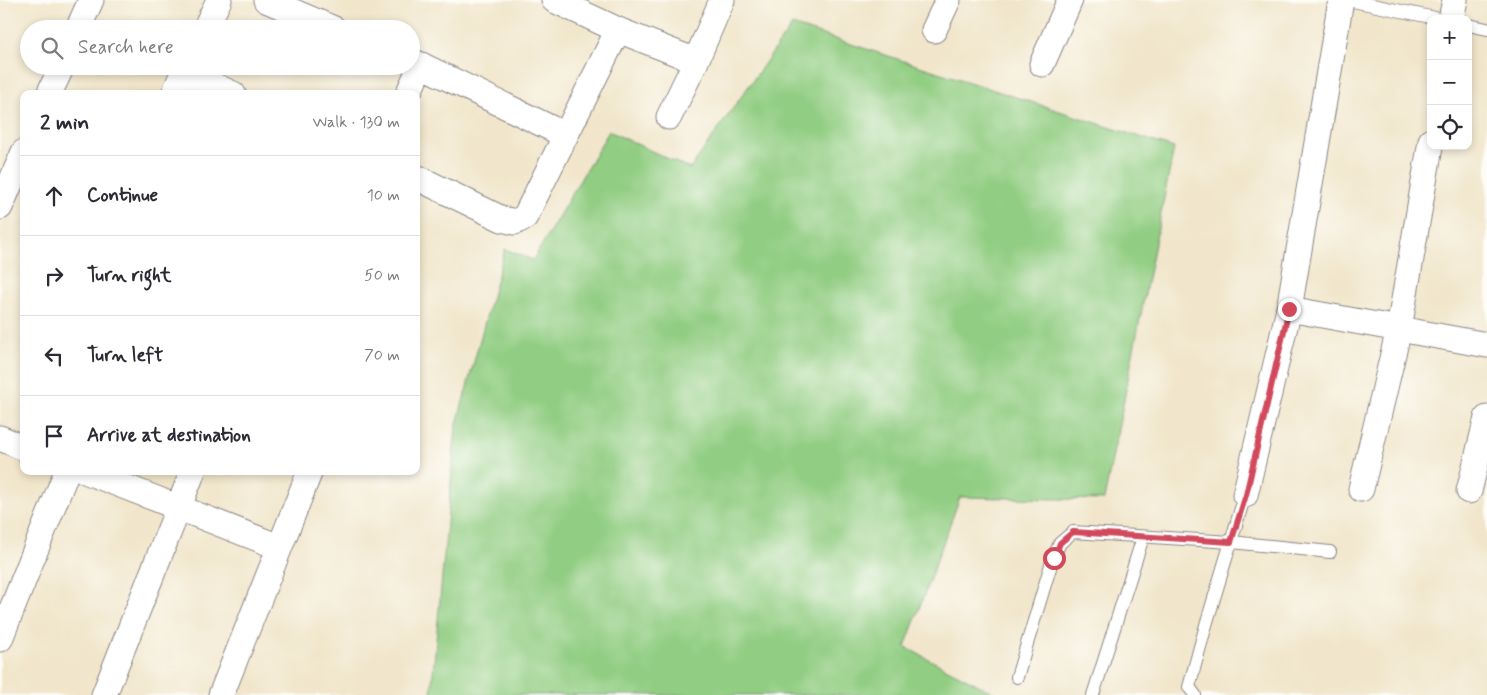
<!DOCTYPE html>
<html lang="en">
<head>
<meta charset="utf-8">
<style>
	:root { --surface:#fff; --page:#f2f2f3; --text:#2b2b33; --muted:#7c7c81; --line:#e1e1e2 }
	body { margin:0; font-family:Mynerve,sans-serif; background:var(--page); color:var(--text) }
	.controls { position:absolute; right:15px; top:15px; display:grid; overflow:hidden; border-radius:10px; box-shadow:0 2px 8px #0003 }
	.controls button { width:45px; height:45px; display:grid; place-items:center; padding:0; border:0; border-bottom:1px solid var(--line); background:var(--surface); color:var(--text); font:25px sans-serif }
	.stop { position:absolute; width:15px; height:15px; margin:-11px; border:4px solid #d1495b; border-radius:50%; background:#fff }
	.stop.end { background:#d1495b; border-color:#fff; box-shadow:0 1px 5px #0008 }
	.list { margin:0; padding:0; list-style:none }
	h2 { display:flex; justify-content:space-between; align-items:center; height:65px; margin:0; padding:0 20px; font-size:21px }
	h2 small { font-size:16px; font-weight:400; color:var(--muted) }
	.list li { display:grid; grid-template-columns:32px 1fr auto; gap:15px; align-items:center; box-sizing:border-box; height:80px; padding:0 20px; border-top:1px solid var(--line) }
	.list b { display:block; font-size:19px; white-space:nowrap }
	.list em { font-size:16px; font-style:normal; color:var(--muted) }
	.icon { flex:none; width:28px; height:28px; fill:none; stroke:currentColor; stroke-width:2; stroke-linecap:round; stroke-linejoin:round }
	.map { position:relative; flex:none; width:1487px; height:695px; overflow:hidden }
	.search { position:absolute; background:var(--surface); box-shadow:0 2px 8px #0003; left:20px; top:20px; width:400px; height:55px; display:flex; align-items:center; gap:12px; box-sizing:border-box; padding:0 18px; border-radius:28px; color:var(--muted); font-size:19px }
	.panel { position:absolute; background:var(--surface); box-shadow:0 2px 8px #0003; left:20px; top:90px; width:400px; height:385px; border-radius:10px }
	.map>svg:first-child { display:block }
	.green { fill:#91cd82; stroke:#5a785e }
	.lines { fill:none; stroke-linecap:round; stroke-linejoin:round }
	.service-casing { stroke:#8a8483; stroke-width:14 }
	.minor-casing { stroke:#8a8483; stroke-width:27 }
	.service { stroke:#fff; stroke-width:12 }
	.minor { stroke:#fff; stroke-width:25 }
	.route { stroke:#d1495b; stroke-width:6 }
</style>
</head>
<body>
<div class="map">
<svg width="1487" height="695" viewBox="0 0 1487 695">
	<rect width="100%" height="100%" fill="#fdfcf7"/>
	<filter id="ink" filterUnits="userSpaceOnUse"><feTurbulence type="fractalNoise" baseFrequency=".02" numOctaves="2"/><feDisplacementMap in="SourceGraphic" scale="10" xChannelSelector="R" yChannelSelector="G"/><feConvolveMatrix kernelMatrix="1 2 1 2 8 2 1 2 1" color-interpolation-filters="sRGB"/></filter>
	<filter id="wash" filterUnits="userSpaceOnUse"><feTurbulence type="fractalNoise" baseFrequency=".0096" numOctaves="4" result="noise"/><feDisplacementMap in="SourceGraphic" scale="20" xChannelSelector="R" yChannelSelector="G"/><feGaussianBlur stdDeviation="1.12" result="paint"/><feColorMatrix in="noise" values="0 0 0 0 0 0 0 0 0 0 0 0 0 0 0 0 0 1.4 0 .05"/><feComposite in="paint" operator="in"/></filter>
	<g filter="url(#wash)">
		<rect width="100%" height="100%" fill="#f1e6cb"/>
		<path class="green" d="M792 25 1174 148 1104 500 960 497 905 647 998 695H431L456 427 505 249 533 260 609 131 690 169Z"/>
	</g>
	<g filter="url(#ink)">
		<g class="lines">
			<g class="service-casing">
				<g id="service">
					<path d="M1348 0 1440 19"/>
					<path d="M1468 25 1487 29"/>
					<path d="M1017 677 1053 558 1060 543 1073 532 1231 542 1330 552"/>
					<path d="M1093 695 1143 537"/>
					<path d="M1195 695 1189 687 1206 625 1245 495"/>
				</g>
			</g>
			<g class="minor-casing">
				<g id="minor">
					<path d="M266 0 334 29"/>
					<path d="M554 0 618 30 696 61 722 0"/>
					<path d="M1451 19 1455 0"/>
					<path d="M78 29 91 0"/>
					<path d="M205 29 219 0"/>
					<path d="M934 30 948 0"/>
					<path d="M1042 64 1070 0"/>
					<path d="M421 65 565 135"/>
					<path d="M184 72 233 94"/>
					<path d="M49 94 62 66"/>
					<path d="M174 94 186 66"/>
					<path d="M408 94 421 65 411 61"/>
					<path d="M669 117 696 61"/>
					<path d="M416 177 502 219 515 222 525 217 618 30"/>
					<path d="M0 207 24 152"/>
					<path d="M1289 309 1487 345"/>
					<path d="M0 438 24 448"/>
					<path d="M85 471 279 547"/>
					<path d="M1361 489 1399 329 1431 141"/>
					<path d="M1469 491 1487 418"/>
					<path d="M1245 495 1289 309 1341 0"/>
					<path d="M0 639 67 471"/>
					<path d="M104 695 193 471"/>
					<path d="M221 695 310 471"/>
				</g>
			</g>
			<use href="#service" class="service"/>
			<use href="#minor" class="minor"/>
		</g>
	</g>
	<g class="lines" filter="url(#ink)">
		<path class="route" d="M1054 558 1060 543 1073 532 1231 542 1246 495 1289 309"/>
	</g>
</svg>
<div class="controls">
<button>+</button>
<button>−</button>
<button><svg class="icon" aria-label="locate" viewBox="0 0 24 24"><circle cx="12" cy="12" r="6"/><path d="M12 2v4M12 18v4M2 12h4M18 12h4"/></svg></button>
</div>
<div class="stop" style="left:1054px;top:558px"></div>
<div class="stop end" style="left:1289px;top:309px"></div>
<div class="search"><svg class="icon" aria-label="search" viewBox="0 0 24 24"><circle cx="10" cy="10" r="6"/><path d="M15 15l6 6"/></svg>Search here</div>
<section class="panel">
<h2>2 min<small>Walk · 130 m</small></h2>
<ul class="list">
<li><svg class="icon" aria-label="ahead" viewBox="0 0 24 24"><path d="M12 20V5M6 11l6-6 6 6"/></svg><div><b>Continue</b></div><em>10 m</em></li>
<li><svg class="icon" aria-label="right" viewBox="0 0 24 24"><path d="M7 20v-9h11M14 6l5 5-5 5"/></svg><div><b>Turn right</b></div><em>50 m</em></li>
<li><svg class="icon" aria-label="left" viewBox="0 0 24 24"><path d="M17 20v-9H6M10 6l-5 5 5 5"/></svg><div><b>Turn left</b></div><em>70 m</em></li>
<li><svg class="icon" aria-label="arrive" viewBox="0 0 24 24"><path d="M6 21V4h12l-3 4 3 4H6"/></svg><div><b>Arrive at destination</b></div></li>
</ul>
</section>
</div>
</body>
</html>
